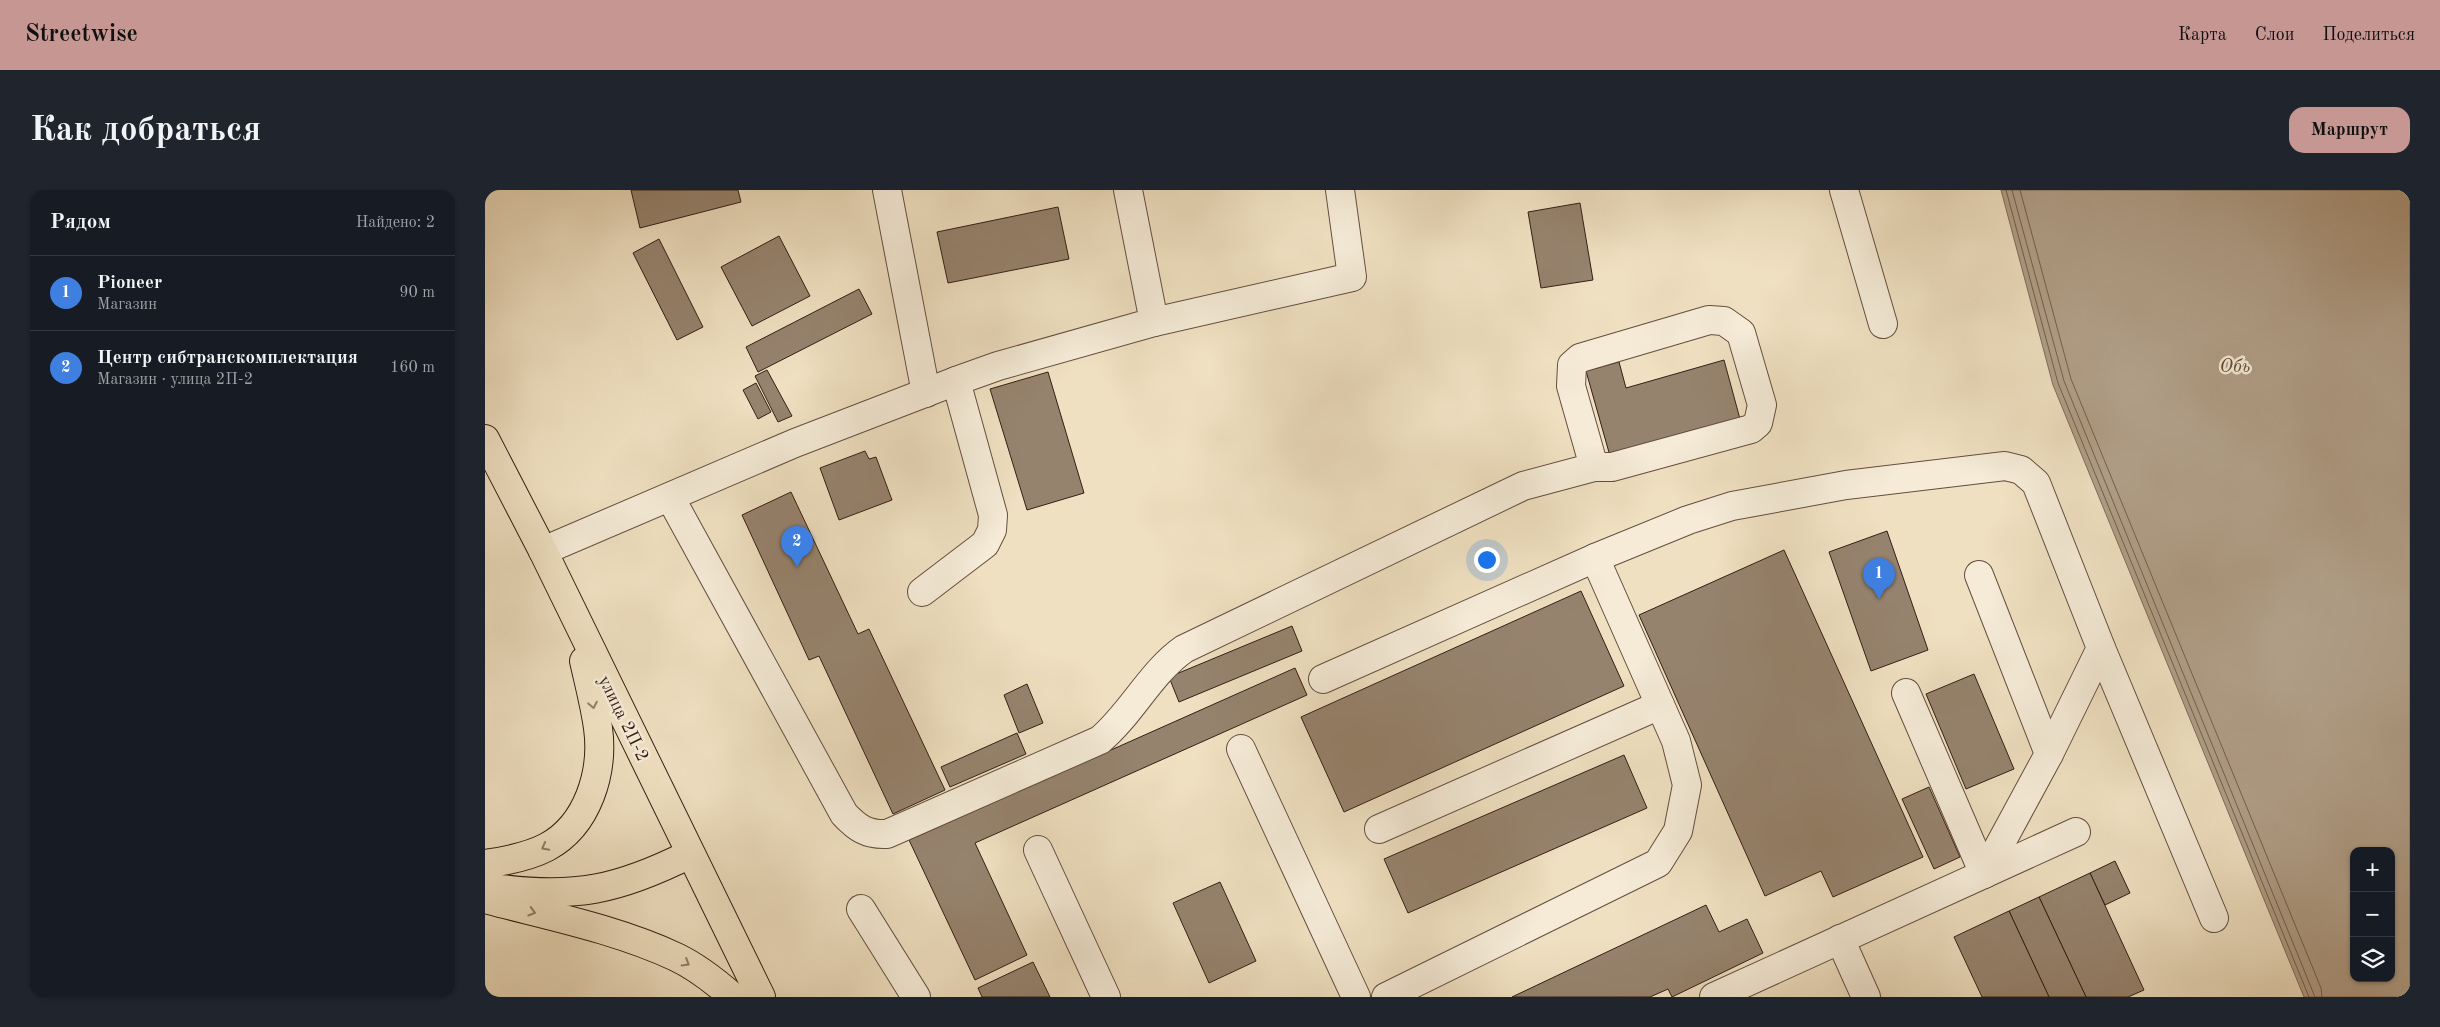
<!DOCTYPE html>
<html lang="ru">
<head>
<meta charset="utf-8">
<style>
	:root { --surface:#171b24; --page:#20242c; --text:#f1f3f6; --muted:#9ea1a6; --line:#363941; --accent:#c59692 }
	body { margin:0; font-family:"Old Standard TT",serif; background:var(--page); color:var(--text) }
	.controls { position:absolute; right:15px; bottom:15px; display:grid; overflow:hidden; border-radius:10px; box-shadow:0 1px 4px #0004 }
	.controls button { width:45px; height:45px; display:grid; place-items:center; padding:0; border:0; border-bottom:1px solid var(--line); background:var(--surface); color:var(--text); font:25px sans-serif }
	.you { position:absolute; left:1001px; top:369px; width:18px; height:18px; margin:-12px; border:4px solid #fff; border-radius:50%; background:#1a73e8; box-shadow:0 0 0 8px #1a73e833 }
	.badge { display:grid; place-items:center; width:32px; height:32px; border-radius:50%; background:var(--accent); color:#fff; font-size:16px; font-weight:700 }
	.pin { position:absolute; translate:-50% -41px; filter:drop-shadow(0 1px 2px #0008) }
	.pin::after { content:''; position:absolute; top:26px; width:18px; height:15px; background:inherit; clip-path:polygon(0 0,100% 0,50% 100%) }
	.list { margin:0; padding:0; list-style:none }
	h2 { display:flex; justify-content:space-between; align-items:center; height:65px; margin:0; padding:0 20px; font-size:21px }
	h2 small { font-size:16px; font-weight:400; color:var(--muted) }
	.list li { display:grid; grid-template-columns:32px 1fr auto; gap:15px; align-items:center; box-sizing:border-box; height:75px; padding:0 20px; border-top:1px solid var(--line) }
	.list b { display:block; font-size:19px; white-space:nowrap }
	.list p { margin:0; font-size:16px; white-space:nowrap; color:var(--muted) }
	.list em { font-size:16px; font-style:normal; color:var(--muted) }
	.icon { flex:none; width:28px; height:28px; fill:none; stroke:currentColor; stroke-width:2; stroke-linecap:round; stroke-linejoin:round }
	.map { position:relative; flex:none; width:1925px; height:807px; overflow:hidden; border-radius:15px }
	header { display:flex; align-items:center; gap:30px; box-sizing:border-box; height:70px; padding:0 25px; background:var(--accent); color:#111 }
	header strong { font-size:24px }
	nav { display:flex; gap:28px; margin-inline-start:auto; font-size:18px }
	.intro { display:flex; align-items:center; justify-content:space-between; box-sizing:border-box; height:120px; padding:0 30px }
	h1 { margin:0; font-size:35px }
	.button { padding:12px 22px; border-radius:15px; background:var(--accent); color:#111; font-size:18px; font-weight:700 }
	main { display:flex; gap:30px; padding:0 30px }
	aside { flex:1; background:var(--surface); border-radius:15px; box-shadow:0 1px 4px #0004 }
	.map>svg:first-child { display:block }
	.water { fill:#b09e87; stroke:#7f6b59; fill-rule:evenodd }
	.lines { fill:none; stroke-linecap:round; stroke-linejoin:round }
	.shore { stroke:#725e4e; stroke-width:1 }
	.building { fill:#96836e; stroke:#351e15 }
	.minor-casing { stroke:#644e40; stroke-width:30 }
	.major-casing { stroke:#351e15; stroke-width:30 }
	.minor { stroke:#f5ebd7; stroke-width:28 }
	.major { stroke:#efe0c1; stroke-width:28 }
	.oneway { stroke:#927f6b }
	.labels { text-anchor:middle; stroke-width:5; stroke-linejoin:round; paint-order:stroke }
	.street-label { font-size:18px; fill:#351e15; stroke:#f5ebd7 }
	.water-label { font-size:19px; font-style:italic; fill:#604b3d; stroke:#f5ebd7 }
</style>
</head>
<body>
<header>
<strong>Streetwise</strong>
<nav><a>Карта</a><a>Слои</a><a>Поделиться</a></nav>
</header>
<div class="intro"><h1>Как добраться</h1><a class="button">Маршрут</a></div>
<main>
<aside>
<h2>Рядом<small>Найдено: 2</small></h2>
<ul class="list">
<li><span class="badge" style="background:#3f7fe0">1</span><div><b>Pioneer</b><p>Магазин</p></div><em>90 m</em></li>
<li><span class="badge" style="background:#3f7fe0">2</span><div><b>Центр сибтранскомплектация</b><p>Магазин · улица 2П-2</p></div><em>160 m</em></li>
</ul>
</aside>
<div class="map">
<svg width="1925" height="807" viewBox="0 0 1925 807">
	<rect width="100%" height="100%" fill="#efe0c1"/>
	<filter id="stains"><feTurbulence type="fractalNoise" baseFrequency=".004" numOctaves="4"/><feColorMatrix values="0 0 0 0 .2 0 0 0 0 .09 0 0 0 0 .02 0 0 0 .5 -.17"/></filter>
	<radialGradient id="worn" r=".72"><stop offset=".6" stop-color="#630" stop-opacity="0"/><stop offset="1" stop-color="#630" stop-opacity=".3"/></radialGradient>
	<path class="water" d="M1516 0H1925V807H1819L1568 195ZM1869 661H1906V788H1869Z"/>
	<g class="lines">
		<g class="shore">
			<path d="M1521 0 1573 193 1824 807"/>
			<path d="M1527 0 1579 191 1830 807"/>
			<path d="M1535 0 1586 189 1836 798 1837 807"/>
		</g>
	</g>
	<g class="building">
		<path d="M146 0H253L256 12 155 38Z"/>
		<path d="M1095 13 1108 90 1056 98 1043 22Z"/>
		<path d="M573 17 584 69 463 93 452 42Z"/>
		<path d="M294 46 325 106 267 136 236 77Z"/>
		<path d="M174 49 218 137 192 150 148 63Z"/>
		<path d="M374 99 387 124 273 182 261 157Z"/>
		<path d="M1239 170 1255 229 1125 266 1101 181 1134 172 1141 198Z"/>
		<path d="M282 180 307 226 293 232 270 186Z"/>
		<path d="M563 182 599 303 542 320 505 199Z"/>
		<path d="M271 193 286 222 273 229 258 200Z"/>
		<path d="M380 261 384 269 391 267 407 310 354 330 335 278Z"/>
		<path d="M306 302 373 444 384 439 460 600 408 624 334 466 324 470 257 325Z"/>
		<path d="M1402 341 1443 460 1386 481 1344 362Z"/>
		<path d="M1299 360 1438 667 1348 707 1336 681 1280 706 1154 425Z"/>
		<path d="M1096 401 1139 496 859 622 816 527Z"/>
		<path d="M807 436 817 461 694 512 684 487Z"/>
		<path d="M810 478 822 505 490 653 542 765 490 790 424 650Z"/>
		<path d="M1489 484 1529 579 1481 599 1441 504Z"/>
		<path d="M542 494 558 533 534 543 519 505Z"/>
		<path d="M532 543 541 564 465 597 456 577Z"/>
		<path d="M1139 565 1162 618 923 723 899 669Z"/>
		<path d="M1444 597 1475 667 1449 679 1417 609Z"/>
		<path d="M1630 671 1645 703 1620 715 1605 683Z"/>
		<path d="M1605 683 1659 800 1643 807H1601L1554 707Z"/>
		<path d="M735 692 771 771 724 793 688 713Z"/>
		<path d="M1554 707 1601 807H1564L1524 721Z"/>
		<path d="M1221 715 1234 742 1262 729 1278 763 1187 807 1183 799 1165 807H1027Z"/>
		<path d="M1524 721 1564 807H1497L1469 747Z"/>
		<path d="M548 772 565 807H497L493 798Z"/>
	</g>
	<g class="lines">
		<g class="minor-casing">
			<g id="minor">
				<path d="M402 0 441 203"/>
				<path d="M1359 0 1398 134"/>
				<path d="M669 132 867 87 855 0"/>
				<path d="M185 307 359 624C372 638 382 645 402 644L615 550C647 523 665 483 699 459L1038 296 1109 277H1127L1266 239 1273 233 1277 215 1256 143 1239 131 1224 130 1095 168 1087 175 1086 196 1109 277"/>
				<path d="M58 361 310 253 471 191 513 176 669 132 643 0"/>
				<path d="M1494 385 1564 564 1499 684"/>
				<path d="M437 402 500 354 507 340 508 325 471 191"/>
				<path d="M1616 458 1729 728"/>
				<path d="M838 489 1110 368 1203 330 1247 316 1361 295 1520 276 1536 280 1551 293 1616 458 1564 564"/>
				<path d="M1421 503 1499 684"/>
				<path d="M756 559 871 807"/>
				<path d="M894 639 1175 515"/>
				<path d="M553 660 621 807"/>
				<path d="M376 719 431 807"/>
				<path d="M1355 749 1381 807"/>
				<path d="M901 807 1173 673 1193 641 1202 595 1191 551 1110 368"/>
				<path d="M1229 807 1591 642"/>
			</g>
		</g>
		<g class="major-casing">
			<g id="major">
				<path d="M0 249 58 361 276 807"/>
				<path d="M0 674C21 671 43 667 62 657 103 635 119 582 113 538 110 516 104 493 99 471"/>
				<path d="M9 698C90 709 133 700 205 664"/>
				<path d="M0 709C64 726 131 739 191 767 212 777 231 792 248 807"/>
			</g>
		</g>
		<use href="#minor" class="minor"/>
		<use href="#major" class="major"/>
	</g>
	<defs><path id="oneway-chevron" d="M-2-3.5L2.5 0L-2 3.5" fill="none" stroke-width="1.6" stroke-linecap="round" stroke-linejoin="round" transform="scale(1.25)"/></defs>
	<g class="oneway">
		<use href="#oneway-chevron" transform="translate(108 515) rotate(79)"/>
		<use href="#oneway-chevron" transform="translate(60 657) rotate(152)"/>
		<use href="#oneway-chevron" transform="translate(47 722) rotate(16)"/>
		<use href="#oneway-chevron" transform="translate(201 773) rotate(31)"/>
	</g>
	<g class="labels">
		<g class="street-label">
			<text transform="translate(139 528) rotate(64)" y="6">улица 2П-2</text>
		</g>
		<g class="water-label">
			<text x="1750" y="182">Обь</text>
		</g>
	</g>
	<rect width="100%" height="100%" filter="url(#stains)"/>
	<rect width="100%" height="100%" fill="url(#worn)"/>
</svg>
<div class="controls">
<button>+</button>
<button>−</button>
<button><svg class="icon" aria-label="layers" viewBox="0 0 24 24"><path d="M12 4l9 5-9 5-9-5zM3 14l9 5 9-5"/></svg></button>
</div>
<div class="you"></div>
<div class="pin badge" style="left:1394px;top:409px;background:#3f7fe0">1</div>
<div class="pin badge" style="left:312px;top:377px;background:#3f7fe0">2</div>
</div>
</main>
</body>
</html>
